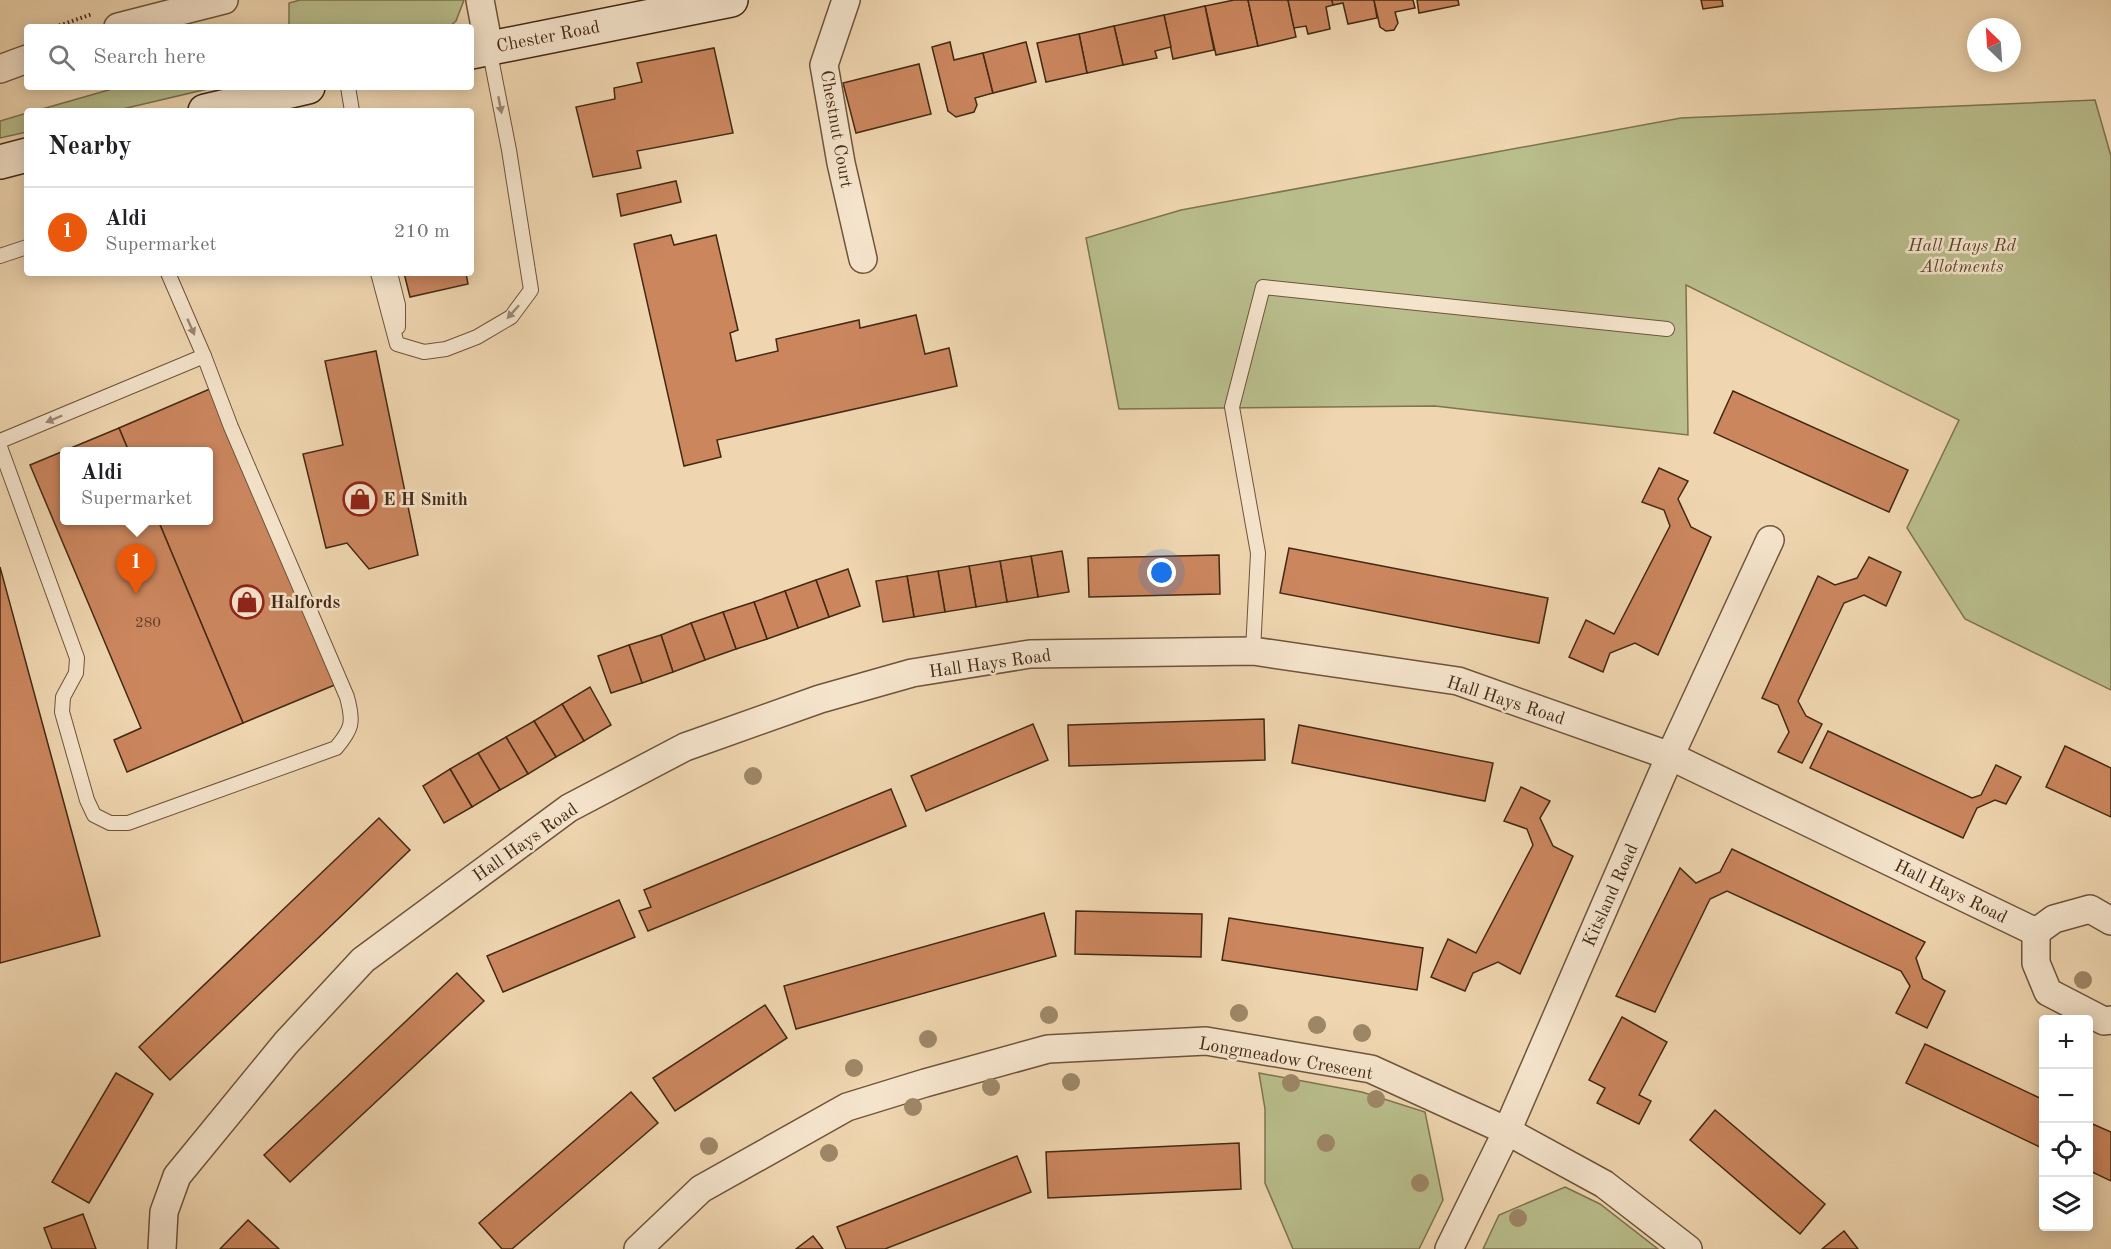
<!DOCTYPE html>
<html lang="en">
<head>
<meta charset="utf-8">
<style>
	:root { --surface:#fff; --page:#f6f6f6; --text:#202124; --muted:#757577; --line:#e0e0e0; --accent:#ea580c }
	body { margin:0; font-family:"Old Standard TT",serif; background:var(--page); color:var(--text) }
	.controls { position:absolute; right:18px; bottom:18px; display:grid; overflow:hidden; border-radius:6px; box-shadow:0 3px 15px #0003 }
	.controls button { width:54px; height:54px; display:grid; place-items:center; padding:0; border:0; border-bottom:2px solid var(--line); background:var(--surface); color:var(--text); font:30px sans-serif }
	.compass { position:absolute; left:1967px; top:18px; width:54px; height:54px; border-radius:50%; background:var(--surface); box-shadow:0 3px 15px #0003; rotate:335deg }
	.you { position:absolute; left:1162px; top:573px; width:21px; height:21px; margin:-15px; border:4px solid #fff; border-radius:50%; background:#1a73e8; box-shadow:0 0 0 9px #1a73e833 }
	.badge { display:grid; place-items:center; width:39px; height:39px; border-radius:50%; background:var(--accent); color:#fff; font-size:20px; font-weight:700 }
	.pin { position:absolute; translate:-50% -50px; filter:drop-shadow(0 2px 3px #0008) }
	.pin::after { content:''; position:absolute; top:32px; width:21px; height:18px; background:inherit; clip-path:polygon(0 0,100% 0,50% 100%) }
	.popup { position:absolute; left:60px; top:447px; width:153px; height:78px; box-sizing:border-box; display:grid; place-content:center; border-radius:6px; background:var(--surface); filter:drop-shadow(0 2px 4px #0005); font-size:20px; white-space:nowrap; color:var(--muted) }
	.popup b { font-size:22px; color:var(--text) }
	.popup::after { content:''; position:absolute; left:50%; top:100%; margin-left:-12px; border:12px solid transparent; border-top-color:var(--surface) }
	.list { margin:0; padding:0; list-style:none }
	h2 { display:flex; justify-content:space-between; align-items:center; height:78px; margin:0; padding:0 24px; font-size:26px }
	h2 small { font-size:20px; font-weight:400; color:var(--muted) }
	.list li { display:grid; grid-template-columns:39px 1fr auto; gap:18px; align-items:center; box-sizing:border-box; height:90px; padding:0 24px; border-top:2px solid var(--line) }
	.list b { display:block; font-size:22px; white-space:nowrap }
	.list p { margin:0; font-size:20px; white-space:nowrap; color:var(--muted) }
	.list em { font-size:20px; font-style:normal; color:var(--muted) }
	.icon { flex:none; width:33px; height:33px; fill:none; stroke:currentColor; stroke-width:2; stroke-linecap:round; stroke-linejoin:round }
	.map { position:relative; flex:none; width:2111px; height:1249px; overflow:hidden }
	.search { position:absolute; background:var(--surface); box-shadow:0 3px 15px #0003; left:24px; top:24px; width:450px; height:66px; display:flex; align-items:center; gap:15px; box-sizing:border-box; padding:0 21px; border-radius:6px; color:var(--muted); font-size:22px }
	.panel { position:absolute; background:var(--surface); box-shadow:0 3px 15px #0003; left:24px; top:108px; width:450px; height:168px; border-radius:6px }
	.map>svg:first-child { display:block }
	.green { fill:#b9be8c; stroke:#7e7450; stroke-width:1.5 }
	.building { fill:#cb865e; stroke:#432914; stroke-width:1.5 }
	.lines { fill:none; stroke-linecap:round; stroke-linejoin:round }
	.service-casing { stroke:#6e543b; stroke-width:16 }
	.minor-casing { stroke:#6e543b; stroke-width:30 }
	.secondary-casing { stroke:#432914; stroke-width:36 }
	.path { stroke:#432914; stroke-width:4; stroke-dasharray:1.5 3; stroke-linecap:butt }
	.service { stroke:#f5e4cc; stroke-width:14 }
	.minor { stroke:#f5e4cc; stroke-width:27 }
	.secondary { stroke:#f5e4cc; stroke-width:33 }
	.tree { fill:#9e8767 }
	.oneway { fill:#9c8670 }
	.labels { text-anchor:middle; stroke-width:5; stroke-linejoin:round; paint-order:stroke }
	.number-label { font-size:15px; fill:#654026 }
	.street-label { font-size:18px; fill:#432914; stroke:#f5e4cc }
	.park-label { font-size:18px; font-style:italic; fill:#5b472c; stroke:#f5e4cc }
	.poi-label { font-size:18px; font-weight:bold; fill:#432914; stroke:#f5e4cc; text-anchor:start }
</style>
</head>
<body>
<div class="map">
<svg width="2111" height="1249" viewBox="0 0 2111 1249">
	<rect width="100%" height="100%" fill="#efd6b0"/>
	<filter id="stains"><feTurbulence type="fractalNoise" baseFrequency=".00333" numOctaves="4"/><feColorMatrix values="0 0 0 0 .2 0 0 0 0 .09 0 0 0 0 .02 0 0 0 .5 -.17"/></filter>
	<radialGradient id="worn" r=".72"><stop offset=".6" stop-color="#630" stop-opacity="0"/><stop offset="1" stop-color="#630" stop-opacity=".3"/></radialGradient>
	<g class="green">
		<path d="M300 0H464L456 21 449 27H289V3Z"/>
		<path d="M119 87H216L114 111H35Z"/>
		<path d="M2095 100 2111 156V690L1965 619 1907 528 1959 420 1686 285 1688 435 1435 406 1119 409 1086 238 1181 210 1681 118Z"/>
		<path d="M27 113V132L0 138V121Z"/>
		<path d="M1259 1073 1362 1092 1425 1112 1443 1200 1419 1249H1293L1265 1183V1109Z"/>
		<path d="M1565 1187 1600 1204 1658 1249H1483L1499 1215Z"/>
	</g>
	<g class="building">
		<path d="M1234 0H1248L1258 46 1216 55 1205 6Z"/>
		<path d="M1248 0H1288L1296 37 1258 46Z"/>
		<path d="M1288 0H1332L1333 5 1326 7 1330 29 1308 34 1306 26 1294 28Z"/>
		<path d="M1332 0H1374L1377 18 1348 24 1343 3 1333 5Z"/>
		<path d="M1374 0H1413L1415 8 1395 12 1398 23 1394 30 1386 31 1380 27Z"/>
		<path d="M1417 0H1458L1459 5 1419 13Z"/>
		<path d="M1701 0H1722L1723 6 1703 9Z"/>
		<path d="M1205 6 1214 50 1173 59 1164 15Z"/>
		<path d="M1164 15 1171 47 1155 51 1157 58 1123 65 1114 26Z"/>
		<path d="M1114 26 1123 65 1087 73 1079 34Z"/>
		<path d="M1079 34 1087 73 1046 82 1037 43Z"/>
		<path d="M950 42 954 60 983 53 993 93 975 98 977 105 974 112 956 117 948 111 932 47Z"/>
		<path d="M1026 42 1036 82 993 93 983 53Z"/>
		<path d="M714 48 733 133 637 151 641 168 593 177 576 107 615 99 614 88 642 82 637 63Z"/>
		<path d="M919 64 931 114 856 133 843 83Z"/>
		<path d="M676 181 681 202 621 216 617 194Z"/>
		<path d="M671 235 674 245 716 235 738 330 730 333 736 361 778 351 776 339 859 320 860 328 916 315 925 354 949 348 957 386 717 440 721 457 684 466 634 244Z"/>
		<path d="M404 273H466L468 284 410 297Z"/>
		<path d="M376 351 418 555 369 569 347 543 326 548 303 454 343 445 325 361Z"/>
		<path d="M212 388 337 684 243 723 158 520H208V452H129L119 428Z"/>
		<path d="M1733 391 1908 470 1889 512 1714 433Z"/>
		<path d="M119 428 129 452H64V520H158L243 723 127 772 114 740 141 728 30 465Z"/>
		<path d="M1659 468 1688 481 1678 499 1691 527 1711 537 1658 655 1635 643 1610 653 1603 672 1569 657 1586 620 1614 634 1670 526 1664 510 1642 502Z"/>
		<path d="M1289 548 1548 598 1539 643 1280 593Z"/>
		<path d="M1062 551 1069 592 1038 597 1031 556Z"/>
		<path d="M1219 555 1220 594 1089 597 1088 558Z"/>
		<path d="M1031 556 1038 597 1007 602 1000 561Z"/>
		<path d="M1869 557 1901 572 1886 606 1864 595 1844 603 1798 701 1806 716 1822 724 1802 763 1778 752 1789 732 1778 705 1762 698 1818 576 1835 585 1857 578Z"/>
		<path d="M1000 561 1007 602 976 607 969 566Z"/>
		<path d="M969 566 976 607 945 612 938 571Z"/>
		<path d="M0 567 100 936 0 963Z"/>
		<path d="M848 569 860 606 829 617 816 580Z"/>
		<path d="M938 571 945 612 914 617 907 576Z"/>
		<path d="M907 576 914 617 883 622 876 581Z"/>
		<path d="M816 580 829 617 798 628 785 591Z"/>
		<path d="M785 591 798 628 767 639 754 602Z"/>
		<path d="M754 602 767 639 736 649 723 612Z"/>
		<path d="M723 612 736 649 705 660 691 623Z"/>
		<path d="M691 623 705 660 673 672 661 635Z"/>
		<path d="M661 635 673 672 642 683 629 645Z"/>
		<path d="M629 645 642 683 611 693 598 656Z"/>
		<path d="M590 687 611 725 584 741 562 704Z"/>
		<path d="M562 704 584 741 556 757 534 721Z"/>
		<path d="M1264 719 1265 760 1069 766 1068 725Z"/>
		<path d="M534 721 556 757 528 774 506 737Z"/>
		<path d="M1033 724 1048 760 926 811 911 776Z"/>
		<path d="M1299 725 1493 763 1485 801 1292 763Z"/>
		<path d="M1828 731 1972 798 1981 795 1996 765 2021 777 2006 804 1995 800 1977 808 1963 838 1810 768Z"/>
		<path d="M506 737 528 774 500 790 478 753Z"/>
		<path d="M2065 746 2111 768V817L2046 787Z"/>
		<path d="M478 753 500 790 472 807 450 769Z"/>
		<path d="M450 769 472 807 444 823 423 786Z"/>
		<path d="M1521 787 1550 801 1540 818 1553 846 1573 856 1520 974 1498 962 1473 973 1465 991 1431 977 1448 939 1476 953 1533 845 1527 829 1504 821Z"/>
		<path d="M891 789 906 826 648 931 639 911 651 907 644 890Z"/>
		<path d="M379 818 410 850 170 1080 139 1047Z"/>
		<path d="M1732 849 1925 942 1916 958 1923 979 1945 991 1927 1028 1896 1013 1910 986 1901 971 1727 891 1710 899 1655 1012 1616 996 1680 868 1696 883 1720 872Z"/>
		<path d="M619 900 635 937 503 992 487 956Z"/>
		<path d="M1076 911 1202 914 1201 957 1075 954Z"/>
		<path d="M1044 913 1056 956 796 1029 784 986Z"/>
		<path d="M1229 918 1423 948 1417 990 1222 960Z"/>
		<path d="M457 973 484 1001 290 1182 264 1155Z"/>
		<path d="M765 1005 787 1038 675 1111 653 1078Z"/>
		<path d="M1622 1017 1667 1042 1639 1095 1651 1101 1639 1124 1597 1103 1605 1088 1589 1080Z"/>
		<path d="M1925 1044 2044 1100V1149L1906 1083Z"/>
		<path d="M116 1073 153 1094 89 1203 52 1182Z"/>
		<path d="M631 1092 658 1123 512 1249H502L479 1223Z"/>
		<path d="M1715 1110 1825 1204 1800 1234 1690 1140Z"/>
		<path d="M2088 1122 2111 1132V1181L2088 1170Z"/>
		<path d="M1239 1143 1241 1189 1048 1198 1046 1152Z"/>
		<path d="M1017 1156 1031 1192 885 1249H846L837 1227Z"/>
		<path d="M83 1214 96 1249H52L44 1228Z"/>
		<path d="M248 1220 279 1249H220Z"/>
		<path d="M1844 1231 1858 1249H1822Z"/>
		<path d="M813 1236 823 1249H796Z"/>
	</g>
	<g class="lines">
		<g class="service-casing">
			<g id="service">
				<path d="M348 87 352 111"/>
				<path d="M0 256 27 247"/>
				<path d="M378 273 397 344 424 352 446 349 477 337 511 317 531 290 509 150 489 48"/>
				<path d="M390 273 398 305V327"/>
				<path d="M0 441 204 356 168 273"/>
				<path d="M0 447 77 658 76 673 63 697 62 712 87 800 94 815 110 823H128L336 748C352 729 354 723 347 697L231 427 204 356"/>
				<path d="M1253 651 1258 553 1232 407 1263 287 1667 329"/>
			</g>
		</g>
		<g class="minor-casing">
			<g id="minor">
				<path d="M480 0 489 48"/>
				<path d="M846 0 824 65 841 163 863 259"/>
				<path d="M118 27 224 0"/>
				<path d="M0 69 27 59"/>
				<path d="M2036 932V963L2048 992 2104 1021 2111 1020"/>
				<path d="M2036 932 2054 919 2090 909 2111 921"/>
				<path d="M162 1249 164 1212 177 1176 286 1043 363 960 569 808 685 747 820 699 912 673 1030 654 1253 651 1458 681 1670 756 2036 932"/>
				<path d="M638 1249 701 1189 847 1107 925 1083 1048 1049 1206 1041 1371 1069 1507 1131 1604 1184 1688 1249"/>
				<path d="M1449 1249 1507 1131 1670 756 1770 540"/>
			</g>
		</g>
		<g class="secondary-casing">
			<g id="secondary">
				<path d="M471 52 731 0"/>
				<path d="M205 111 308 87"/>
				<path d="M0 162 27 155"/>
			</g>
		</g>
		<path class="path" d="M55 27 92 14"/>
		<use href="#service" class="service"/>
		<use href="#minor" class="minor"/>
		<use href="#secondary" class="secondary"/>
	</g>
	<g class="tree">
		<circle cx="753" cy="776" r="9"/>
		<circle cx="2083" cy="980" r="9"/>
		<circle cx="1239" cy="1013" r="9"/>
		<circle cx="1049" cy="1015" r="9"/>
		<circle cx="1317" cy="1025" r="9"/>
		<circle cx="1362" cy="1033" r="9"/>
		<circle cx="928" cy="1039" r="9"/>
		<circle cx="854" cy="1068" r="9"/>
		<circle cx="1071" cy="1082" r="9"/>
		<circle cx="1291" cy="1083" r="9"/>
		<circle cx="991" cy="1087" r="9"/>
		<circle cx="1376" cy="1099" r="9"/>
		<circle cx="913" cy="1107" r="9"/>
		<circle cx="1326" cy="1143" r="9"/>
		<circle cx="709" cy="1146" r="9"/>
		<circle cx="829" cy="1153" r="9"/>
		<circle cx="1420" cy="1183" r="9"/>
		<circle cx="1518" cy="1218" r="9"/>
	</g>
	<defs><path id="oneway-solid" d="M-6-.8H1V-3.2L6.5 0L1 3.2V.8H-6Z" transform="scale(1.5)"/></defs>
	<g class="oneway">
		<use href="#oneway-solid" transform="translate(500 105) rotate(79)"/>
		<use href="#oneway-solid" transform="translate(513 312) rotate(132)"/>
		<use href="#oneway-solid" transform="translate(191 327) rotate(66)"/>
		<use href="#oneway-solid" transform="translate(54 419) rotate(157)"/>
	</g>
	<defs>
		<g id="shop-ring" transform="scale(1.725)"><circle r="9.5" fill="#f5e4cc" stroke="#8f2418" stroke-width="1.5"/><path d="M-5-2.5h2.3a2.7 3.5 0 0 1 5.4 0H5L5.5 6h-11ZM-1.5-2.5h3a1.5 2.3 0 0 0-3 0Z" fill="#8f2418"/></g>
	</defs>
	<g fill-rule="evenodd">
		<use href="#shop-ring" x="360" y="499"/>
		<use href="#shop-ring" x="247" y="602"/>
	</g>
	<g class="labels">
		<g class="number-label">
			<text x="148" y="627">280</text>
		</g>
		<g class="street-label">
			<text transform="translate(548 36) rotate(-11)" y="6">Chester Road</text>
			<text transform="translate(837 129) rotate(80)" y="6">Chestnut Court</text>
			<text transform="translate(990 663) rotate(-8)" y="6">Hall Hays Road</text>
			<text transform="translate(1506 700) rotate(18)" y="6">Hall Hays Road</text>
			<text transform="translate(525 842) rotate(-35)" y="6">Hall Hays Road</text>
			<text transform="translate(1951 891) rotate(26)" y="6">Hall Hays Road</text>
			<text transform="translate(1610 895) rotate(-66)" y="6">Kitsland Road</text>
			<text transform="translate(1286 1058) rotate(10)" y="6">Longmeadow Crescent</text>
		</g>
		<g class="park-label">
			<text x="1962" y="251">Hall Hays Rd<tspan x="1962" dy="21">Allotments</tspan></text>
		</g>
		<g class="poi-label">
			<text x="383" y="505">E H Smith</text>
			<text x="270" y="608">Halfords</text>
		</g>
	</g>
	<rect width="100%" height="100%" filter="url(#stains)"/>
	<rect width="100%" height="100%" fill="url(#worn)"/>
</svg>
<div class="controls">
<button>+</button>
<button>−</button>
<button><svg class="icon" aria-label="locate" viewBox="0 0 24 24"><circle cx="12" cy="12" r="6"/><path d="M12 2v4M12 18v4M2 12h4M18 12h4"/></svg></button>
<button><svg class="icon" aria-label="layers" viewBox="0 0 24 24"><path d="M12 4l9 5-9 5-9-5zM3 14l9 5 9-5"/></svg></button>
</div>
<svg class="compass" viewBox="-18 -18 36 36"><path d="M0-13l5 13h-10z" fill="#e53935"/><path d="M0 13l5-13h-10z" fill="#757577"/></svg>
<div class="you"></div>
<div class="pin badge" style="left:136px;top:594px">1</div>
<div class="popup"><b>Aldi</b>Supermarket</div>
<div class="search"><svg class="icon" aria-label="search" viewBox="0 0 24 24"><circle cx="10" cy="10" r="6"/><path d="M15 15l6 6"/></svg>Search here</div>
<section class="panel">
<h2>Nearby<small></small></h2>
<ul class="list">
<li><span class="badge">1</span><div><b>Aldi</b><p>Supermarket</p></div><em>210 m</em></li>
</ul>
</section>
</div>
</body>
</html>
